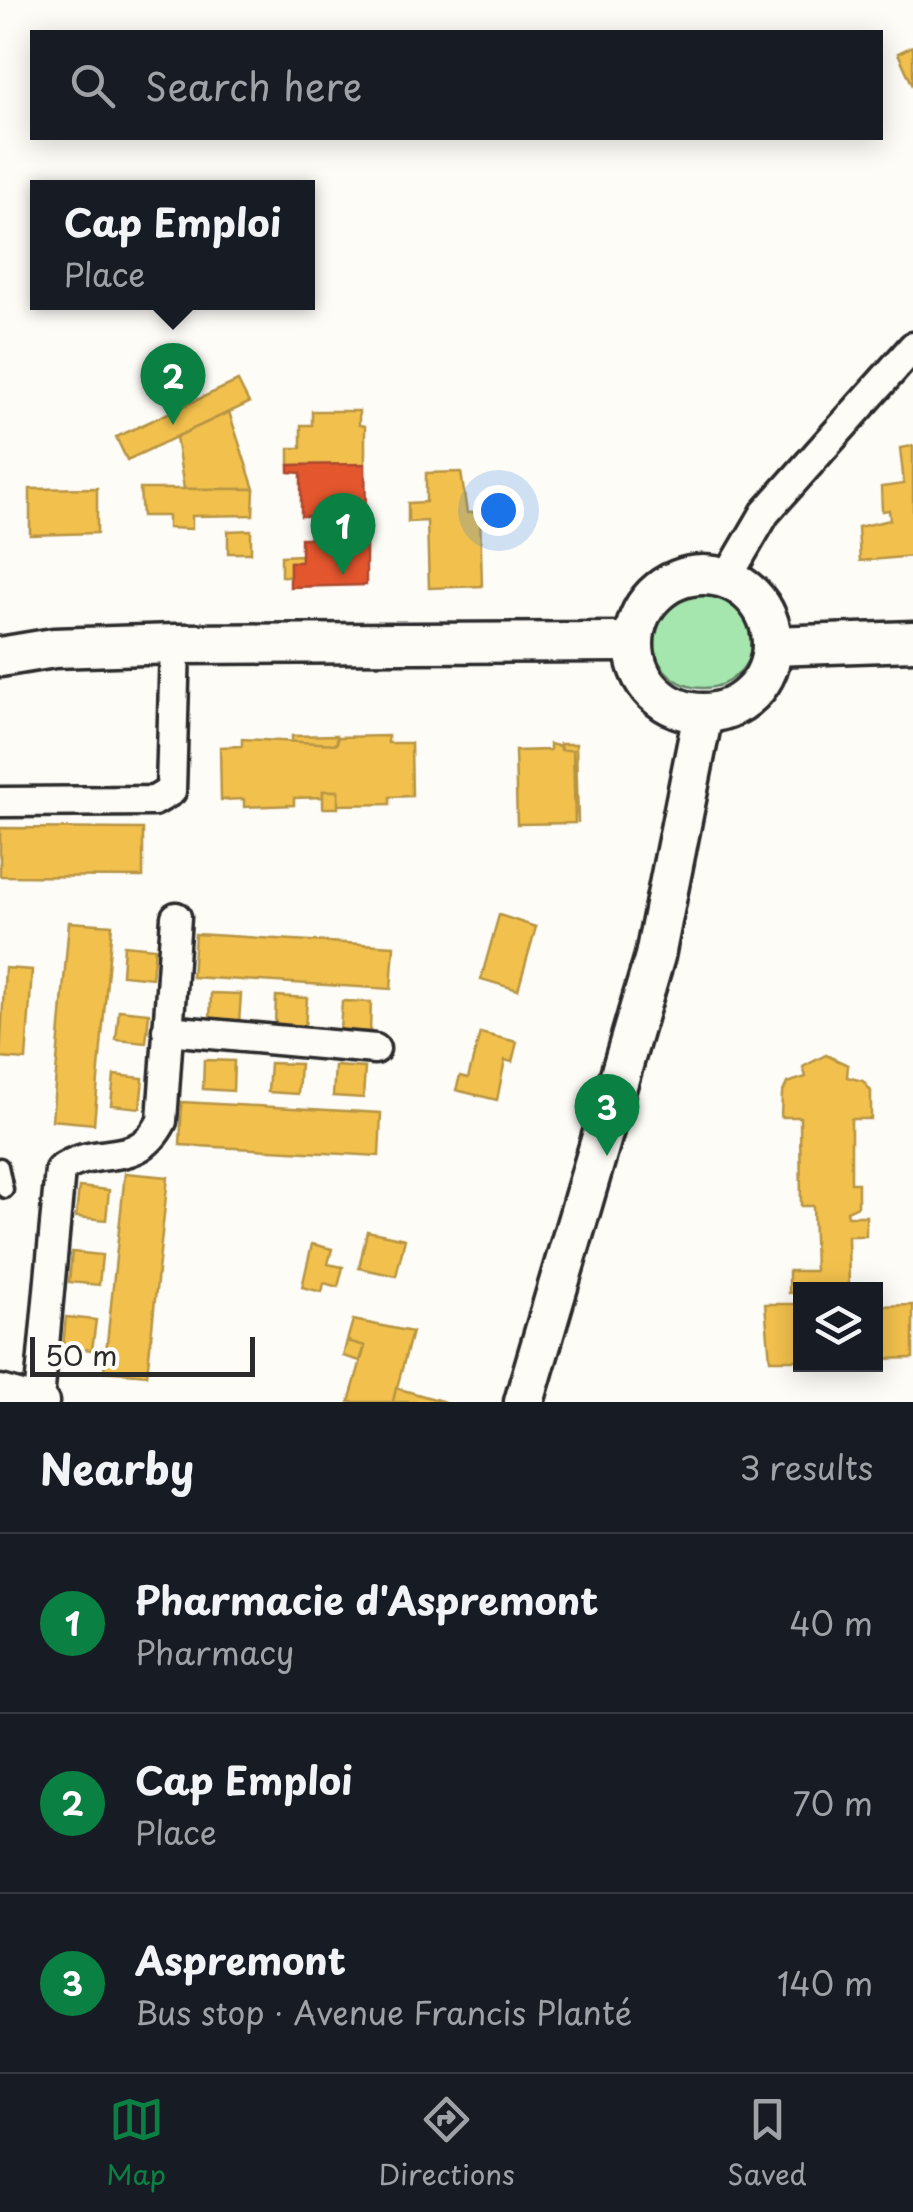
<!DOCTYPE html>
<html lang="en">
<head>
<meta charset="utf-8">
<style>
	:root { --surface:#171b24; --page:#20242c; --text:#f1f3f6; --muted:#9ea1a6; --line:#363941; --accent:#0b8043 }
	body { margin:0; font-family:"Playpen Sans",sans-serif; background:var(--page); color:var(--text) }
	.controls { position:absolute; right:30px; bottom:30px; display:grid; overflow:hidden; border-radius:0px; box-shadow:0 5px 25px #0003 }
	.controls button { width:90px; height:90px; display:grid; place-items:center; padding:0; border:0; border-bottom:2px solid var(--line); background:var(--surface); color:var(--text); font:50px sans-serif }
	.scale { position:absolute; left:30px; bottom:25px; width:225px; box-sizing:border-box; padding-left:10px; border:5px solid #2b2b2b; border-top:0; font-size:28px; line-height:35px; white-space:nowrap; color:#2b2b2b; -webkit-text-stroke:8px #fdfcf7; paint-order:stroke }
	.you { position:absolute; left:498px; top:510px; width:35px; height:35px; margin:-25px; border:8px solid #fff; border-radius:50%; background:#1a73e8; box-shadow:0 0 0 15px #1a73e833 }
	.badge { display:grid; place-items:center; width:65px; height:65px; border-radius:50%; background:var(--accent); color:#fff; font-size:32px; font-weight:700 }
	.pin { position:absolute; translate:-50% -82px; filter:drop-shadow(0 2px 5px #0008) }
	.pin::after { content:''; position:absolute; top:52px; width:35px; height:30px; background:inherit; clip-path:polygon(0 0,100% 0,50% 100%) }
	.popup { position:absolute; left:30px; top:180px; width:285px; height:130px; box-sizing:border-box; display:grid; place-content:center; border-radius:0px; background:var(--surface); filter:drop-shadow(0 2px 8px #0005); font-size:32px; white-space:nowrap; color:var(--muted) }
	.popup b { font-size:38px; color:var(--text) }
	.popup::after { content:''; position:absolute; left:50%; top:100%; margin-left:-20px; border:20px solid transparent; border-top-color:var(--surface) }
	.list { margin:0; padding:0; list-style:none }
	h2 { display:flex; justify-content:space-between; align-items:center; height:130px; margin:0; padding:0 40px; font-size:42px }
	h2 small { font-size:32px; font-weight:400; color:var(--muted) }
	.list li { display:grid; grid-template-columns:65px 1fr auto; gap:30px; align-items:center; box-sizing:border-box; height:180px; padding:0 40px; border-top:2px solid var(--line) }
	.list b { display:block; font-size:38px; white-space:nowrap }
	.list p { margin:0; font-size:32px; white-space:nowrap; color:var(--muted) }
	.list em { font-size:32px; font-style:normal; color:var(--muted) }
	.icon { flex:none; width:55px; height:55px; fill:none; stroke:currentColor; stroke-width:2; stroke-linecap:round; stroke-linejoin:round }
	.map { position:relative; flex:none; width:913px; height:1402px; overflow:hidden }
	.search { position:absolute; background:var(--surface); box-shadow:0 5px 25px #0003; left:30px; right:30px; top:30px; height:110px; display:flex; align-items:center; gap:25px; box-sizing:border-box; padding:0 35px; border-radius:0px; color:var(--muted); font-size:38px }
	.sheet { height:670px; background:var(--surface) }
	nav { display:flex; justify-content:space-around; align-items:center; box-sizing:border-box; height:140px; border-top:2px solid var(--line); background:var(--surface); font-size:28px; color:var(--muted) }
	nav a { display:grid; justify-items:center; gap:5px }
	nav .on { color:var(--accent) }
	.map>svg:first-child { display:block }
	.green { fill:#a5e6ae; stroke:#68886c; stroke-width:2.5 }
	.homes { fill:#f2c14e; stroke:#b69444; stroke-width:2.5 }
	.shops { fill:#e4572e; stroke:#ac4a2d; stroke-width:2.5 }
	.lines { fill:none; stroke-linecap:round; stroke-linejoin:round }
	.lane-casing { stroke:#2b2b2b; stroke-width:21 }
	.street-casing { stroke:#2b2b2b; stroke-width:35 }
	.secondary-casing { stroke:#2b2b2b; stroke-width:45 }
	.lane { stroke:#fdfcf7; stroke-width:14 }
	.street { stroke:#fdfcf7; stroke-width:28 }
	.secondary { stroke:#fdfcf7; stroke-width:38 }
</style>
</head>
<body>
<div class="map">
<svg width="913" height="1402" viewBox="0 0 913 1402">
	<rect width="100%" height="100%" fill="#fdfcf7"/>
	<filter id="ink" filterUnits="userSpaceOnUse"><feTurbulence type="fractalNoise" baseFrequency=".01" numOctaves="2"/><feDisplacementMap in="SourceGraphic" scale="20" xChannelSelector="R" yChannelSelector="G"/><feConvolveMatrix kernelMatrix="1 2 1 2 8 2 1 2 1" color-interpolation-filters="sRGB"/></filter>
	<g filter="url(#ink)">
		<circle class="green" cx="703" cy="638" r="50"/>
		<g class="homes">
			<path d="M913 46V86L898 53Z"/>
			<path d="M238 381 249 403 127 460 116 437Z"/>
			<path d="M312 411H359V425L365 426V464L289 465V448H301V425H312Z"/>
			<path d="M229 412 254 489H184L176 437Z"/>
			<path d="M913 446V556L860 561 858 527 890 520 889 510 882 511 881 487 904 484 900 448Z"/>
			<path d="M461 472 467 513 480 512 482 586 429 588 427 521 408 522V503L426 502V473Z"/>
			<path d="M97 488V533L30 535V489Z"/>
			<path d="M140 489H254L253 515 192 516V529L168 528V516H142Z"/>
			<path d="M251 530V553H228V531Z"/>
			<path d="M301 555V562H290V577L281 576V556Z"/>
			<path d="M337 735V744L292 745V736Z"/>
			<path d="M388 736V743H411L412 796 390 797V804L338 805V791H323V797L294 798V805L244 807V799L221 800 220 747 242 746V739L337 744 338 737Z"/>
			<path d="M550 744 573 750 575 823 517 824 515 751 550 750Z"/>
			<path d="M560 744H576L578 823 573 750H561Z"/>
			<rect x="323" y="791" width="15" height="17"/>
			<path d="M0 828 143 829V877L0 876Z"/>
			<path d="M499 915 536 927 518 990 481 979Z"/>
			<path d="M69 922 112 925 94 1124 52 1120Z"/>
			<path d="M195 934 394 946 391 989 192 977Z"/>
			<path d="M124 945 155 948 152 978 122 975Z"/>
			<path d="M5 968 32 970 26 1060 0 1058Z"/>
			<path d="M211 993 241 994 239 1024 210 1022Z"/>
			<path d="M276 996 307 998 305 1028 275 1026Z"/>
			<path d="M342 1001 371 1002 370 1032 340 1030Z"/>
			<path d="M119 1010 149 1013 146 1043 116 1040Z"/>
			<path d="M480 1033 517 1042 512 1062 505 1060 497 1100 456 1090 460 1076 468 1078Z"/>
			<path d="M826 1055 848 1065 847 1077 863 1081 871 1091V1119H851V1183H858V1206L847 1211 848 1216H866V1236H848L849 1290 789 1293V1271H815L813 1206H801L800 1117H781L782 1094 787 1083 806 1077 803 1067Z"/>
			<path d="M204 1060 234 1061 233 1091 203 1089Z"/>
			<path d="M270 1063 300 1064 298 1094 268 1092Z"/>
			<path d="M335 1066 365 1068 363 1098 333 1096Z"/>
			<path d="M114 1075 143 1078 140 1108 111 1105Z"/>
			<path d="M182 1102 381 1113 379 1156 180 1145Z"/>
			<path d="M125 1173 168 1177 147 1375 104 1371Z"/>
			<path d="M79 1187 109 1190 106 1220 76 1217Z"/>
			<path d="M367 1231 405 1239 396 1276 359 1268Z"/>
			<path d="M312 1244 332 1249 328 1264 343 1267 338 1287 324 1283 322 1292 302 1287Z"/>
			<path d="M72 1252 102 1255 99 1285 69 1282Z"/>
			<path d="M765 1304H800V1360H770Z"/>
			<path d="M913 1305V1358L876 1359V1306Z"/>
			<path d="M66 1317 96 1320 92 1350 63 1347Z"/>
			<path d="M353 1320 412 1332 393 1402H349L365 1346 347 1341Z"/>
			<path d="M347 1341 365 1346 360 1361 343 1356Z"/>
			<path d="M396 1388 445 1402H393Z"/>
		</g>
		<path class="shops" d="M365 464 366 514H360L361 538H366V585L290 587V562H301V538H313V516H301V473L289 472V465Z"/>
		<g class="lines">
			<g class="lane-casing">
				<path id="lane" d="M0 1166 5 1190"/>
			</g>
			<g class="street-casing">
				<g id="street">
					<path d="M727 578 765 513 913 347"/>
					<path d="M0 802 154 801 171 791 175 644"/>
					<path d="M167 1030 375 1049"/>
					<path d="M0 1390 44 1402"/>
					<path d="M39 1400 60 1170C97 1143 137 1171 162 1121L176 917"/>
				</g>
			</g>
			<g class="secondary-casing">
				<g id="secondary">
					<circle cx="703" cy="644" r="69"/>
					<path d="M772 646 913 641"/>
					<path d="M0 657 54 648 175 644 633 642"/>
					<path d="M524 1402 655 956 703 714"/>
				</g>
			</g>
			<use href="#lane" class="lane"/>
			<use href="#street" class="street"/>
			<use href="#secondary" class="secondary"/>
		</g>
	</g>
</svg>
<div class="controls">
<button><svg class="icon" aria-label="layers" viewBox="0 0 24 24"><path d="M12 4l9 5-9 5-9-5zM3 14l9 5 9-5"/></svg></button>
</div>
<div class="scale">50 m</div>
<div class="you"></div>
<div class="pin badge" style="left:343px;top:575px">1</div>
<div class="pin badge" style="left:173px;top:425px">2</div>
<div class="popup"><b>Cap Emploi</b>Place</div>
<div class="pin badge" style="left:607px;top:1156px">3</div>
<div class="search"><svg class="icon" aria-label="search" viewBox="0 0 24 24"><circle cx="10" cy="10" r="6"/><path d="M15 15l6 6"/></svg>Search here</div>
</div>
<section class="sheet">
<h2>Nearby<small>3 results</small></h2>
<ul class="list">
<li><span class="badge">1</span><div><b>Pharmacie d'Aspremont</b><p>Pharmacy</p></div><em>40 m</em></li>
<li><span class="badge">2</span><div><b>Cap Emploi</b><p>Place</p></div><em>70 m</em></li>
<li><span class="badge">3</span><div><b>Aspremont</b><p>Bus stop · Avenue Francis Planté</p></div><em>140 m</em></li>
</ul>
</section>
<nav>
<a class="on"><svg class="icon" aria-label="map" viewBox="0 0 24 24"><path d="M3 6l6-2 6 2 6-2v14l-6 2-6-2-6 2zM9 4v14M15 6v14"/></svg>Map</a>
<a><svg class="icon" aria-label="directions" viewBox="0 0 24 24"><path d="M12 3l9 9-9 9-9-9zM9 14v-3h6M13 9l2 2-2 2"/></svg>Directions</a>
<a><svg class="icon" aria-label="saved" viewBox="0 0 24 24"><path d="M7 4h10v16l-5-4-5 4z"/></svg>Saved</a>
</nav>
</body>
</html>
